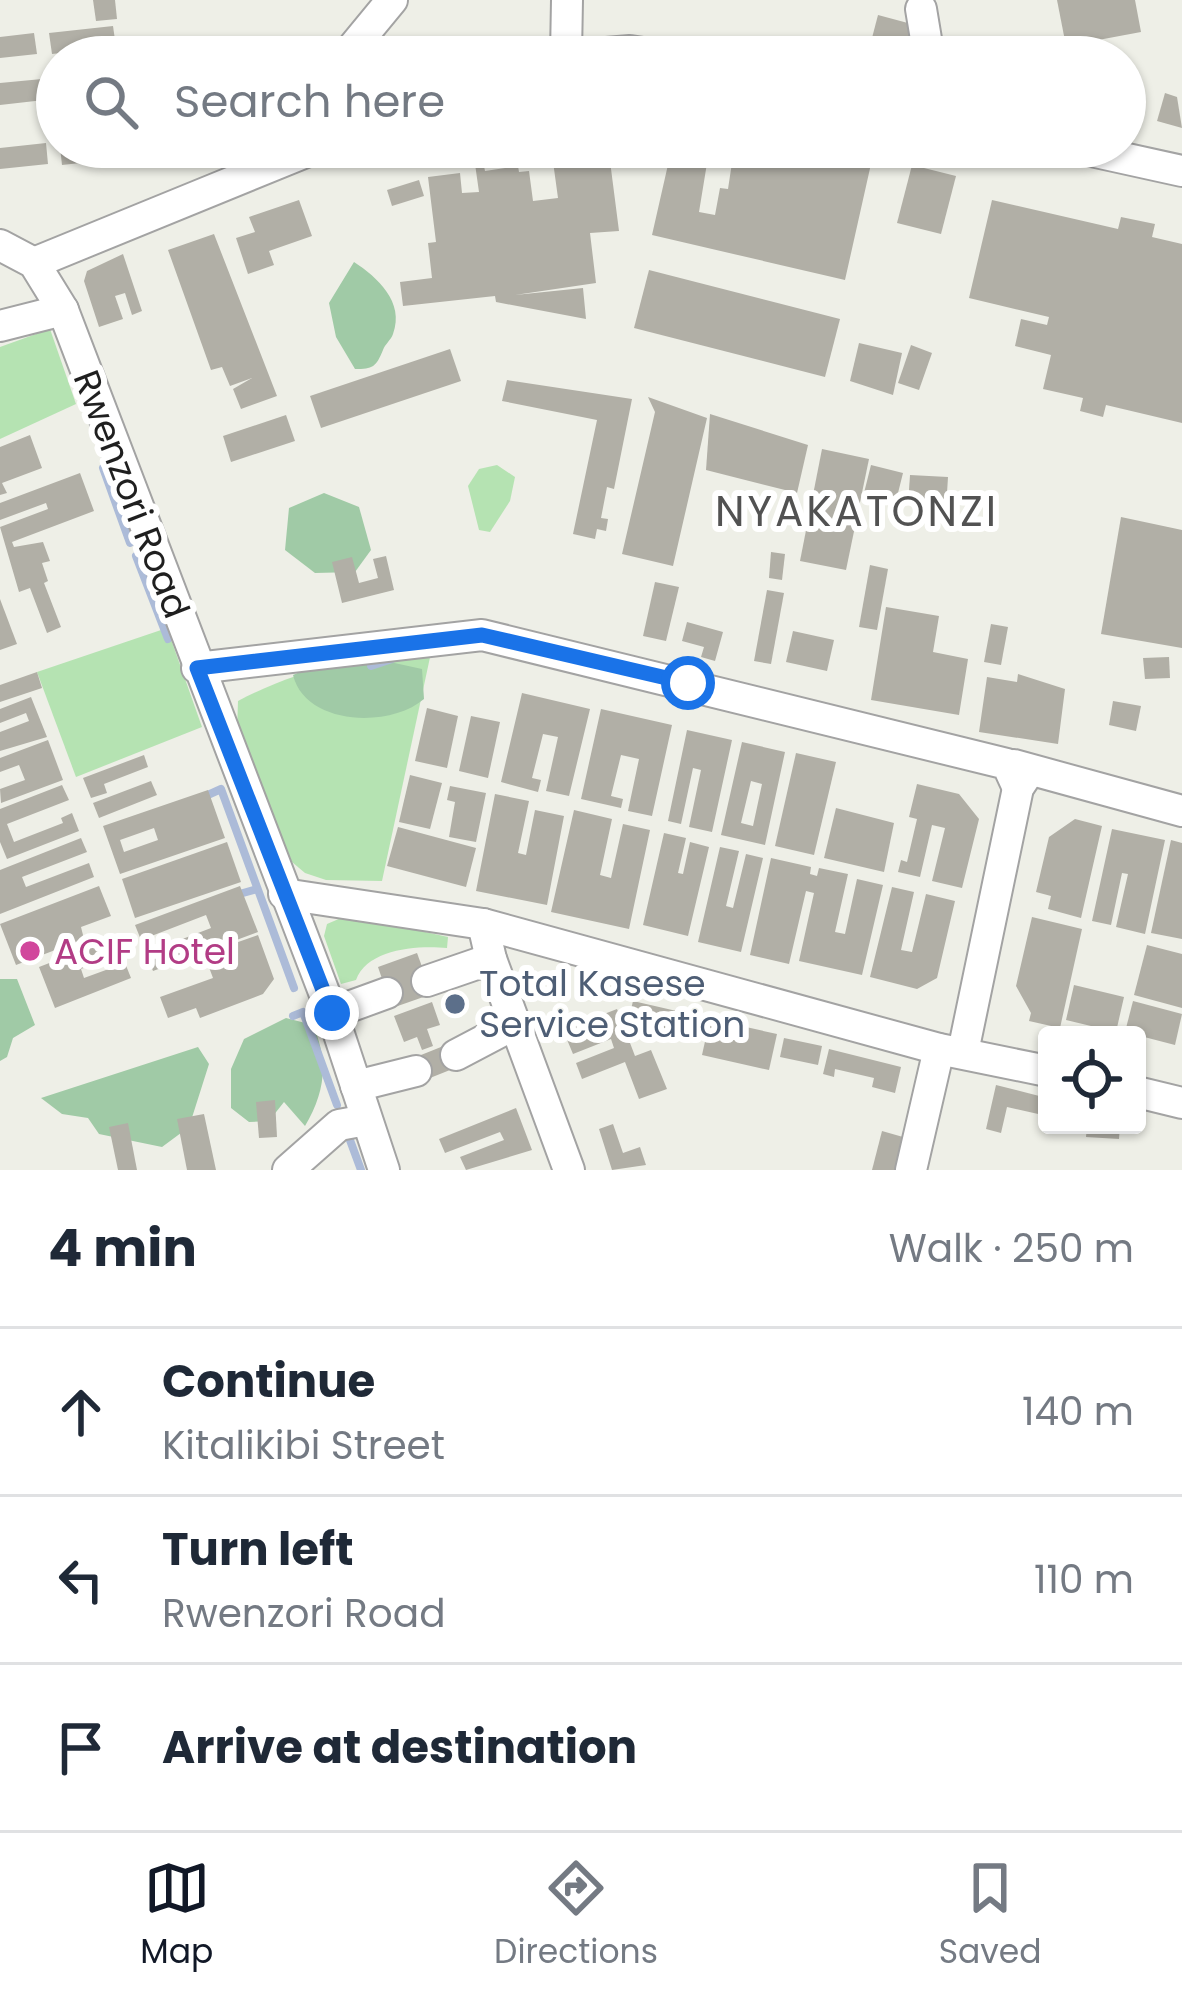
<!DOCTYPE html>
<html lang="en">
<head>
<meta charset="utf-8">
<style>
	:root { --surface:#fff; --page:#f2f2f3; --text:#1f2937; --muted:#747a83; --line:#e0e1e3; --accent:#111827 }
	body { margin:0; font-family:Poppins,sans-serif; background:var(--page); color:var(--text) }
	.controls { position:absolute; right:36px; bottom:36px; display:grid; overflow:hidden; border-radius:12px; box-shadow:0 3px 9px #0004 }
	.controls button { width:108px; height:108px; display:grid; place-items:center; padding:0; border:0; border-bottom:3px solid var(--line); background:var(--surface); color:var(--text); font:60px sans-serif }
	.stop { position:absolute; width:36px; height:36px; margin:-27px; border:9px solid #1a73e8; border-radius:50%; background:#fff }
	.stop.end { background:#1a73e8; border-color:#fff; box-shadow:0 3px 12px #0008 }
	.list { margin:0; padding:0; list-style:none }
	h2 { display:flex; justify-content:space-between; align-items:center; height:156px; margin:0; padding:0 48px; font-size:51px }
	h2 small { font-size:39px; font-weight:400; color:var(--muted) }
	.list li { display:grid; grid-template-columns:78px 1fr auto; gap:36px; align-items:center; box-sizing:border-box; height:168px; padding:0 48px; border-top:3px solid var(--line) }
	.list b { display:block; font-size:45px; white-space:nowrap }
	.list p { margin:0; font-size:39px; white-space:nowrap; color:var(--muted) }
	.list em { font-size:39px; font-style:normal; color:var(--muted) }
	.icon { flex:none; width:66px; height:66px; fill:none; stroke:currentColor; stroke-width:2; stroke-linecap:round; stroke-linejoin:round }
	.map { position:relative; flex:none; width:1182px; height:1170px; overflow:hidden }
	.search { position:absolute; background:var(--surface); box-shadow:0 3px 9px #0004; left:36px; right:36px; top:36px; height:132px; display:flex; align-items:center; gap:30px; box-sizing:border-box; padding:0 42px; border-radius:66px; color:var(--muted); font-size:45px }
	.sheet { height:660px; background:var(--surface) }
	nav { display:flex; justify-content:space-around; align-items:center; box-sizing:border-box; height:168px; border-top:3px solid var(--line); background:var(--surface); font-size:33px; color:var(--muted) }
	nav a { display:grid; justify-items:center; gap:6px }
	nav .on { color:var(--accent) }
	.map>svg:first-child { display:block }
	.grass { fill:#b5e3b2 }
	.forest { fill:#a0caa6 }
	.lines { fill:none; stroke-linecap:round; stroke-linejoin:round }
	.stream { stroke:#acbbd8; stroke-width:8 }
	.building { fill:#b1afa6; fill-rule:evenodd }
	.minor-casing { stroke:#a3a3a3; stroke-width:34 }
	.minor { stroke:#fff; stroke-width:30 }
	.route { stroke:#1a73e8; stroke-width:15 }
	.hotel-dot { fill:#d1479c; stroke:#fff; stroke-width:4.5 }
	.service-dot { fill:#5c6f8a; stroke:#fff; stroke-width:4.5 }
	.labels { text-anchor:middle; stroke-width:12; stroke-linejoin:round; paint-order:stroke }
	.street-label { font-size:36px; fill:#1f1f1f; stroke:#fff }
	.hotel-label { font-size:36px; fill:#b23c85; stroke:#fff; text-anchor:start }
	.service-label { font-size:36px; fill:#4e5e75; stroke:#fff; text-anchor:start }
	.quarter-label { font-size:42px; letter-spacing:3px; fill:#525252; stroke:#fff }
</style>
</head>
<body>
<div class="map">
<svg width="1182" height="1170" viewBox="0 0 1182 1170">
	<rect width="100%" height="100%" fill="#eeefe7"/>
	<g class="grass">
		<path d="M50 329 76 404 0 439V347Z"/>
		<path d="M497 465 515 477 510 501 490 532 479 530 468 486 479 469Z"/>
		<path d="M167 628 202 727 76 777 37 672Z"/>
		<path d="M432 648 382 881 326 880 305 873 292 862 237 732 238 701C299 669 363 655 432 648Z"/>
		<path d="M348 915 448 937 447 948C417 945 367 949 356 980L341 984 324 936 327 924Z"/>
	</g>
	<g class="forest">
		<path d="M354 262C377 277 405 302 393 334 391 340 385 344 383 350 376 367 373 369 355 369L336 337 329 303Z"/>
		<path d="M324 493 359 507 371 550 355 572 315 573 285 550 289 508Z"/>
		<path d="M353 654 422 669 424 699C389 729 305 725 293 675 315 665 332 668 353 654Z"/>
		<path d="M0 979H17L35 1025 13 1038 7 1057 0 1061Z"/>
		<path d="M286 1018 313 1025C329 1062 325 1092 305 1126L284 1102 269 1121 249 1122 231 1108V1069L244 1039Z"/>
		<path d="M198 1047 209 1064 189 1127 162 1147 99 1134 88 1118 62 1114 41 1098Z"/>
	</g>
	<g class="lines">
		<g class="stream">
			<path d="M103 468 130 543"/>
			<path d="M136 556 168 639"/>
			<path d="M371 666 392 659"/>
			<path d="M210 794 221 789 294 988"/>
			<path d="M243 893 257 889"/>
			<path d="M293 1016 303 1012 337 1105"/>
			<path d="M347 1132 361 1170"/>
		</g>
	</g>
	<g class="building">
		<path d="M93 0H115L117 19 96 21Z"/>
		<path d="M1057 0H1135L1141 32 1066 46Z"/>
		<path d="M878 15 919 26 911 57H867Z"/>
		<path d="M113 26 116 47 52 54 49 33Z"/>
		<path d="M34 33 37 54 0 58V37Z"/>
		<path d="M42 79 44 100 0 105V83Z"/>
		<path d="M1165 93 1177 97 1182 128 1157 121Z"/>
		<path d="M46 143 48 164 0 169V148Z"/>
		<path d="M60 147H125L126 158 62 165Z"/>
		<path d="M551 147H586L588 164 610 161 619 231 590 233 596 283 515 295 583 288 586 319 496 302 495 296 403 306 400 282 432 278 428 243 436 242 428 177 460 173 462 193 479 192 474 157 482 156 485 171 518 166 519 172 529 171 533 201 558 198Z"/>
		<path d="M672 147H838L873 155 845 280 652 235ZM709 151 733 156 728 189 720 188 715 215 699 212Z"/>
		<path d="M456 149 458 164 430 168 428 152Z"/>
		<path d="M912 165 956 176 941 234 897 223Z"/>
		<path d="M419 180 424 196 392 206 387 190Z"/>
		<path d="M299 200 312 236 269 251 274 265 248 274 236 238 255 232 249 217Z"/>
		<path d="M992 200 1118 229 1121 217 1155 224 1152 237 1182 244V423L1106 405 1103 417 1080 411 1083 398 1043 389 1051 355 1015 346 1021 319 1047 325 1049 317 969 298Z"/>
		<path d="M214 234 277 396 241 409 233 389 252 378 230 386 222 367 211 370 168 250Z"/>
		<path d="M123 254 142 311 132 315 125 293 115 296 123 319 99 327 84 281 87 271Z"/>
		<path d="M649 270 840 319 825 377 634 328Z"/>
		<path d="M859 343 902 353 893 395 850 381Z"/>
		<path d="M911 345 932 353 919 390 898 383Z"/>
		<path d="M450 349 461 381 321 428 310 396Z"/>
		<path d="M507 380 632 399 614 489 607 487 601 518 608 519 606 531 597 529 595 539 573 534 597 420 502 401Z"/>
		<path d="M648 397 707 418 673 566 622 554 655 412Z"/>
		<path d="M710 414 808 445 797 493 706 470Z"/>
		<path d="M286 415 295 441 231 462 223 436Z"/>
		<path d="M30 435 42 468 2 483 7 493 0 495V447Z"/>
		<path d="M822 449 869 459 846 570 800 561Z"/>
		<path d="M871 465 903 473 895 505 863 497Z"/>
		<path d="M80 473 94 511 12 542 14 547 43 542 50 561 42 563 48 581 44 583 61 627 47 633 30 588 19 592 0 527 48 509 46 503 0 520V503Z"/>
		<path d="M910 475 948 477 946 508 908 505Z"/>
		<path d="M1121 517 1182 530V648L1101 634Z"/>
		<path d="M771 552 785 554 782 580 769 578Z"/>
		<path d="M386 556 394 590 342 603 332 562 352 557 359 583 378 578 373 559Z"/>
		<path d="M870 565 888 569 877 630 859 627Z"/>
		<path d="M655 582 679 587 666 641 643 636Z"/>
		<path d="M767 590 784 593 771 664 754 661Z"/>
		<path d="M0 599 17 644 0 650Z"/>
		<path d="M886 607 939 616 933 652 968 659 959 715 871 700Z"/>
		<path d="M687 622 723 632 715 661 701 657 704 647 682 641Z"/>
		<path d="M991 624 1008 627 1001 665 984 662Z"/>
		<path d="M793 631 834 640 827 671 786 662Z"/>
		<path d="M1169 657 1170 678 1145 679 1143 658Z"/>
		<path d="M37 672 42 688 0 702V685Z"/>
		<path d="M1018 674 1065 689 1058 744 979 732 987 677 1017 682Z"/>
		<path d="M522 693 590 709 569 796 546 791 558 737 543 734 532 778 541 780 538 792 501 782Z"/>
		<path d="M31 697 47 737 0 751V732L29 721 26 713 0 723V709Z"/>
		<path d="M1113 701 1141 706 1136 731 1109 725Z"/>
		<path d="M427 708 458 716 447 768 415 761Z"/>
		<path d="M601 709 672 725 652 816 628 811 639 759 621 755 611 796 623 799 621 808 581 799Z"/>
		<path d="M471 716 500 722 488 778 459 771Z"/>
		<path d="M687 730 732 740 712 832 689 827 701 770 693 768 681 824 668 821Z"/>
		<path d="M48 740 63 780 1 803 0 789 25 780 19 765 0 772V758Z"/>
		<path d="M742 742 785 752 765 845 721 835ZM751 781 762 784 753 826 741 823Z"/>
		<path d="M796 753 836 762 814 855 775 846Z"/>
		<path d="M144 755 148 767 104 784 107 793 91 798 83 778Z"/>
		<path d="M410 775 442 783 430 829 399 822Z"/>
		<path d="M151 781 157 795 99 818 93 803Z"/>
		<path d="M917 784 959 794 979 819 962 888 932 881 945 828 932 825 920 877 898 872 901 860 907 862 917 819 909 817Z"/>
		<path d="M62 785 69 800 7 824 14 842 63 823 61 818 72 813 79 831 7 859 0 842V809Z"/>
		<path d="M450 786 486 793 476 842 449 837 455 802 447 800Z"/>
		<path d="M208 790 225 838 120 874 103 826ZM154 828 158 840 124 852 120 840Z"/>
		<path d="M495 794 529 801 518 853 526 855 535 810 564 816 547 905 476 891Z"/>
		<path d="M836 808 894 823 884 872 824 858Z"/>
		<path d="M574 810 612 819 600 875 611 878 623 824 650 830 629 929 551 912Z"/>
		<path d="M1075 819 1102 826 1081 918 1048 909 1051 896 1036 892 1049 837Z"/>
		<path d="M398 827 476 848 466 887 387 866Z"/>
		<path d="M1112 829 1165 840 1145 934 1116 927 1128 874 1122 873 1111 925 1092 921Z"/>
		<path d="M664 833 686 838 678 873 683 874 690 842 709 847 688 936 643 925Z"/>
		<path d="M81 838 87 852 22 877 26 887 89 863 94 877 0 914V870Z"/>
		<path d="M1171 840 1182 843V939L1151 933Z"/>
		<path d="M227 842 241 882 135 918 122 879Z"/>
		<path d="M720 847 739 851 726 906 733 908 746 854 763 858 741 952 698 942Z"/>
		<path d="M771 858 811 867 810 874 817 876 819 868 848 874 835 932 845 934 857 879 883 885 862 975 799 961 814 893 806 891 789 964 750 955Z"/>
		<path d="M99 886 111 916 81 927 84 939 16 965 0 924Z"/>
		<path d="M240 886 258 932 153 971 146 953 211 928 206 915 141 940 135 925Z"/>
		<path d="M892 887 914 892 901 950 912 952 926 894 955 901 937 978 917 989 870 977Z"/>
		<path d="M1032 917 1082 929 1060 1028 1029 1021 1031 1013 1016 986Z"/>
		<path d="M258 935 274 979 263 994 200 1018 196 1008 168 1018 160 997 213 978 204 954Z"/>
		<path d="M117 937 123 953 81 969 84 978 125 963 131 978 55 1008 39 967Z"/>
		<path d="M1147 945 1182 954V1008L1134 995Z"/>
		<path d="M417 953 432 994 392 1008 378 967Z"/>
		<path d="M1074 985 1124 997 1116 1032 1066 1020Z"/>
		<path d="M633 1001 707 1018 702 1039 628 1022Z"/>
		<path d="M1133 1001 1182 1014 1175 1045 1125 1032Z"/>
		<path d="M432 1002 440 1025 427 1029 433 1046 422 1050 417 1037 404 1042 394 1016Z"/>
		<path d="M617 1009 635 1056 651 1050 667 1089 639 1099 625 1062 582 1079 576 1063 614 1048 611 1039 573 1054 563 1030Z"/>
		<path d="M710 1019 777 1034 769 1070 702 1055Z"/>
		<path d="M784 1038 822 1046 818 1065 780 1057Z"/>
		<path d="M451 1043 460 1066 420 1082 411 1059Z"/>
		<path d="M829 1049 901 1067 895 1093 872 1087 874 1078 835 1069 834 1077 823 1074Z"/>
		<path d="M996 1085 1047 1098V1116L1007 1107 1001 1133 986 1129Z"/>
		<path d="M275 1100 277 1137 259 1138 256 1102Z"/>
		<path d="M516 1108 532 1150 466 1170 460 1157 504 1140 500 1132 445 1153 439 1139Z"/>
		<path d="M204 1114 216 1170H187L177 1119Z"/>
		<path d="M128 1123 137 1170H118L109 1127Z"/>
		<path d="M613 1124 623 1153 640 1147 646 1165 612 1170 599 1129Z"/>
		<path d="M1087 1125H1120L1119 1139 1086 1137Z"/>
		<path d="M882 1131 910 1139 902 1170H872Z"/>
	</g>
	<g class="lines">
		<g class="minor-casing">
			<g id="minor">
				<path d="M921 9 929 57"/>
				<path d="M566 54 567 0"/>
				<path d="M345 57 392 0"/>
				<path d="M559 57 630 51 669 57"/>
				<path d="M1073 147 1182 171"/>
				<path d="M0 245 34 263 63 310 332 1013 384 1170"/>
				<path d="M34 263 318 147"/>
				<path d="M0 326 63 310"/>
				<path d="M197 668 482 635 1007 764 1018 788"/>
				<path d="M1014 765 1182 811"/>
				<path d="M284 894 483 924 939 1049 1047 1071"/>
				<path d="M483 924 491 959 569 1170"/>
				<path d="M427 981 491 959"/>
				<path d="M332 1013 387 993"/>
				<path d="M963 1052 1018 788 1028 773"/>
				<path d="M456 1055 515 1024"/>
				<path d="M356 1086 416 1071"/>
				<path d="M1137 1092 1182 1103"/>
				<path d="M288 1170 339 1125 366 1120"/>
				<path d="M911 1170 939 1049"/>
			</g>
		</g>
		<use href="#minor" class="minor"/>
	</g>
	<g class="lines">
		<path class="route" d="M332 1013 197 668 482 635 688 683"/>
	</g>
	<circle class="hotel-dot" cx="30" cy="951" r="12"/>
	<circle class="service-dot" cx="455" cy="1004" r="12"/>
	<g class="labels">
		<g class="street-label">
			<text transform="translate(132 494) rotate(69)" y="13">Rwenzori Road</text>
		</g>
		<g class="hotel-label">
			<text x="54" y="964">ACIF Hotel</text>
		</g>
		<g class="service-label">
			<text x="479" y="996">Total Kasese<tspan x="479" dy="41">Service Station</tspan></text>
		</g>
		<g class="quarter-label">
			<text x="857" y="526">NYAKATONZI</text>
		</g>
	</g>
</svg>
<div class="controls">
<button><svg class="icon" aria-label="locate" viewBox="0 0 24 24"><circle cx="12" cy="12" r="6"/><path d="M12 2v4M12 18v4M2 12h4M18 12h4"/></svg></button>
</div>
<div class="stop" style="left:688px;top:683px"></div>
<div class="stop end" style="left:332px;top:1013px"></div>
<div class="search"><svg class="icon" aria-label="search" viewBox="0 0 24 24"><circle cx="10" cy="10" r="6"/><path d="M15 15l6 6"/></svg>Search here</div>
</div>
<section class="sheet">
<h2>4 min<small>Walk · 250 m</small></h2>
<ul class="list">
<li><svg class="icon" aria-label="ahead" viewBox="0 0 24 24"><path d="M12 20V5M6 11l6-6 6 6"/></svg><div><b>Continue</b><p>Kitalikibi Street</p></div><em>140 m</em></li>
<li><svg class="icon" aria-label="left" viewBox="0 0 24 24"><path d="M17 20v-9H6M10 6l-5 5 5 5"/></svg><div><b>Turn left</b><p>Rwenzori Road</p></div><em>110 m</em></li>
<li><svg class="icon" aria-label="arrive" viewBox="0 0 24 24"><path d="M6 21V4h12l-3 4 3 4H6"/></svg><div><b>Arrive at destination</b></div></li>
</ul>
</section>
<nav>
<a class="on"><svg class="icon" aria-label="map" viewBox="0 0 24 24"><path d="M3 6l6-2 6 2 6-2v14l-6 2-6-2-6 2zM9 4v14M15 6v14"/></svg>Map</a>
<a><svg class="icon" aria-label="directions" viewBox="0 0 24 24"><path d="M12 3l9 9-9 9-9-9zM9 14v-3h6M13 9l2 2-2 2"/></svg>Directions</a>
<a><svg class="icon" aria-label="saved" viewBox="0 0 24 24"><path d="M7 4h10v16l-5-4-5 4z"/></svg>Saved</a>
</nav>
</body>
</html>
